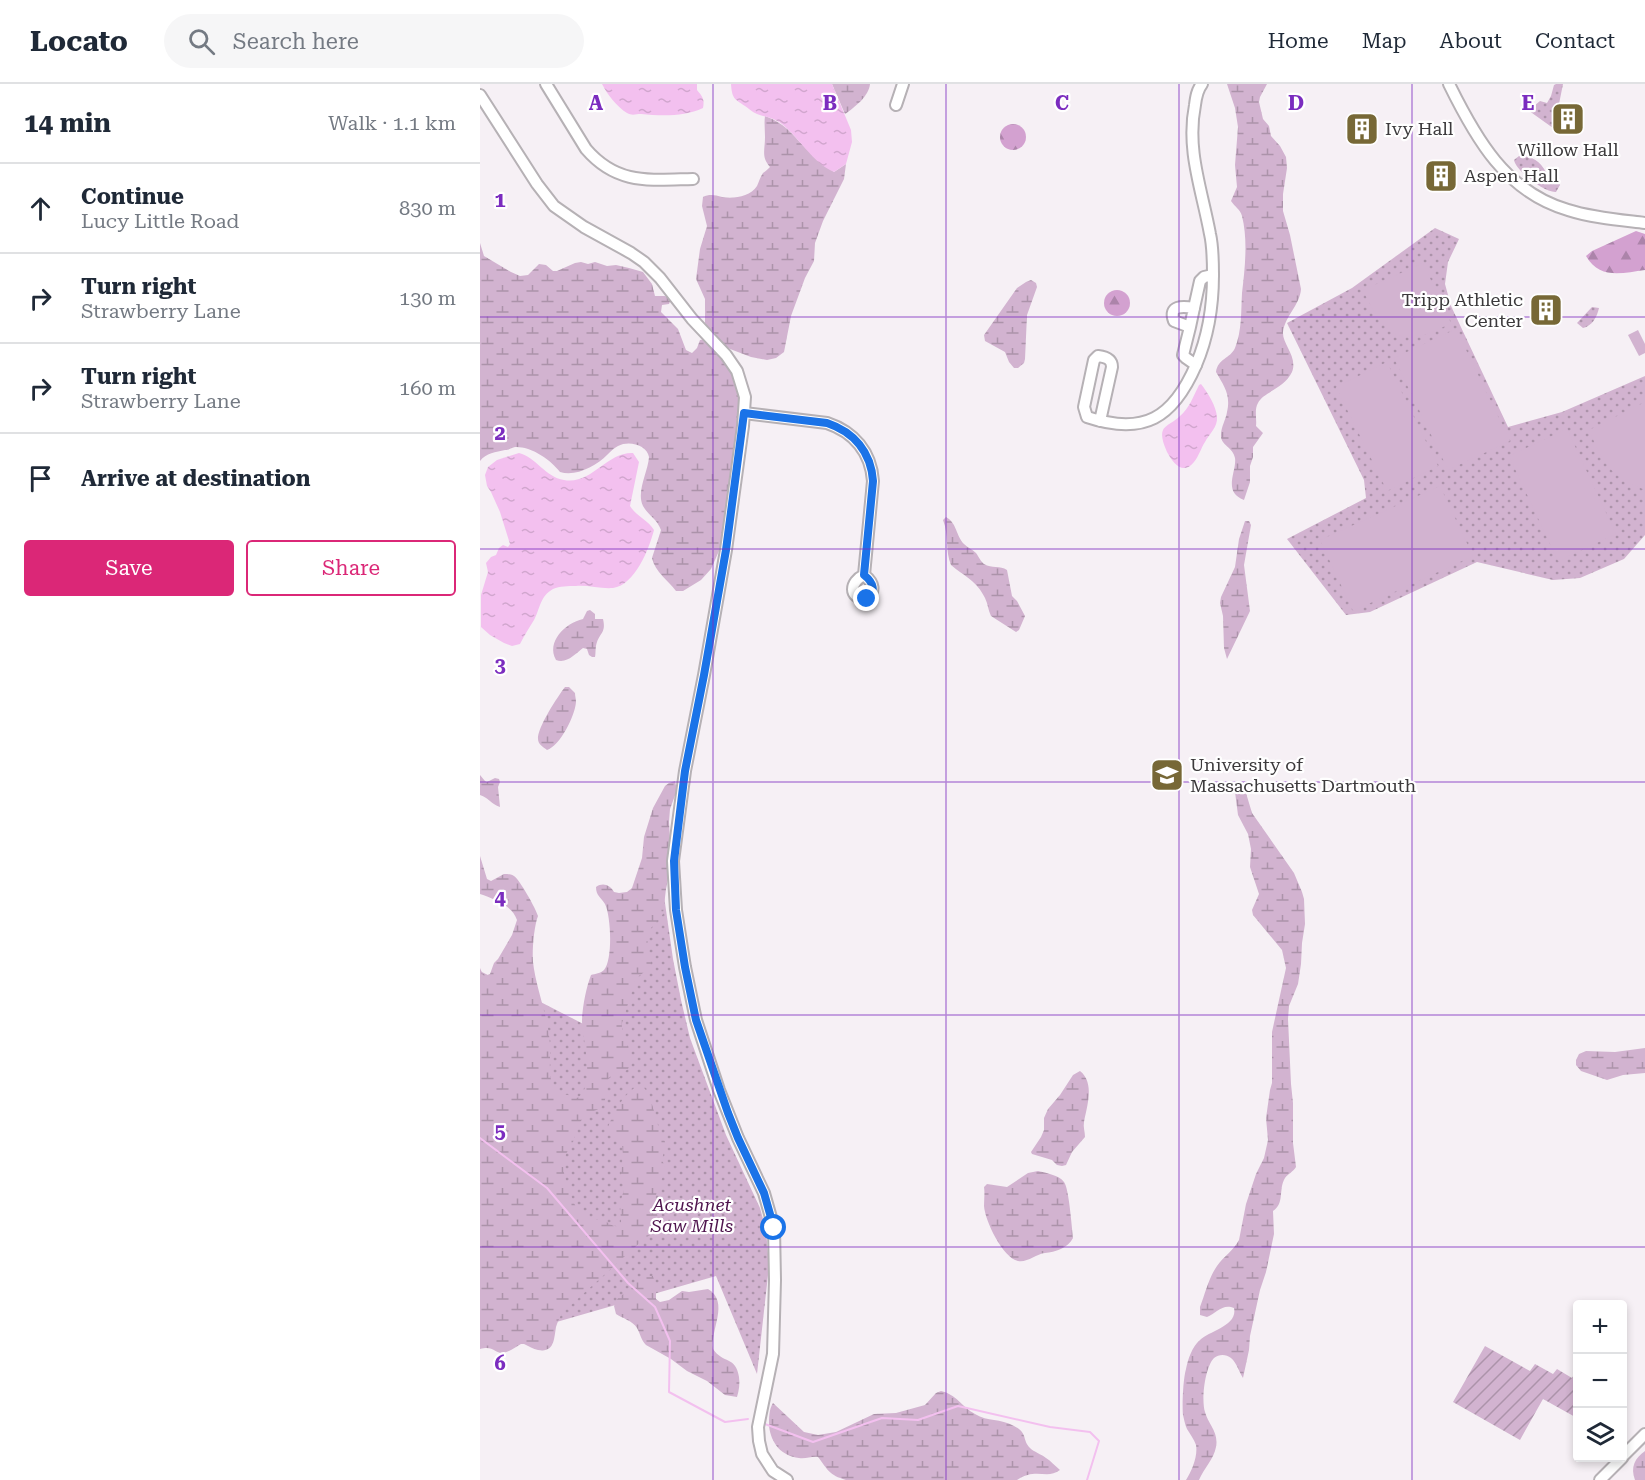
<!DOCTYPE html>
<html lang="en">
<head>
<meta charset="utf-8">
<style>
	:root { --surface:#fff; --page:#f6f6f7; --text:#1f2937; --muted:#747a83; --line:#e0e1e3; --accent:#db2777 }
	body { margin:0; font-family:"Roboto Serif",serif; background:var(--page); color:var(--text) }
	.controls { position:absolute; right:18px; bottom:18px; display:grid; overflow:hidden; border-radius:6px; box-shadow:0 3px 9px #0003 }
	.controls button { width:54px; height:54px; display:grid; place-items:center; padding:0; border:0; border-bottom:2px solid var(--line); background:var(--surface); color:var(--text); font:30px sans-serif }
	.stop { position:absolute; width:18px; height:18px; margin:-14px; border:4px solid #1a73e8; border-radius:50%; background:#fff }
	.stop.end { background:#1a73e8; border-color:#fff; box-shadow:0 2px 6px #0008 }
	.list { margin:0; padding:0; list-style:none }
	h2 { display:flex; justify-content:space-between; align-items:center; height:78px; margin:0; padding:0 24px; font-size:26px }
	h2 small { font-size:20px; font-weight:400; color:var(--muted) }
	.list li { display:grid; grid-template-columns:39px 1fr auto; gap:18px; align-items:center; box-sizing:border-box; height:90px; padding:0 24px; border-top:2px solid var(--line) }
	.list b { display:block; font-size:22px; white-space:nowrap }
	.list p { margin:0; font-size:20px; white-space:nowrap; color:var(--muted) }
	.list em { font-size:20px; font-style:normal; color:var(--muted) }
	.actions { display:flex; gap:12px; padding:18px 24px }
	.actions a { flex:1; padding:14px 0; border:2px solid var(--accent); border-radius:6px; text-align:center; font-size:21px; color:var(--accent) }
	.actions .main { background:var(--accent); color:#fff }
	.icon { flex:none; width:33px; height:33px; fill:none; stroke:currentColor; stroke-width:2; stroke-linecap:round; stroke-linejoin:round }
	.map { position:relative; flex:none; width:1165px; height:1396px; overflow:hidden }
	header { display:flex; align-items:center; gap:36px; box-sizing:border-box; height:84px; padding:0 30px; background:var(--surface); border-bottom:2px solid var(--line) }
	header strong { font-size:28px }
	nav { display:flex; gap:33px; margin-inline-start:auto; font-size:21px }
	.search { width:420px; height:54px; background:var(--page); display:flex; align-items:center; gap:15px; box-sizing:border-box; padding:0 21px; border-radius:33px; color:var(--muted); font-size:22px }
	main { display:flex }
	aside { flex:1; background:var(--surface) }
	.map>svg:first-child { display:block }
	.grass { fill:url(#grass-dots) }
	.forest { fill:url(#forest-firs) }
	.wetland { fill:url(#wetland-marsh) }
	.garden { fill:url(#garden-furrows) }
	.pitch { fill:#d2b3d0 }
	.water { fill:url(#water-ripples) }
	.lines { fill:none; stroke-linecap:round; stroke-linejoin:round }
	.stream { stroke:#f3c0ef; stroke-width:2 }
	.minor-casing { stroke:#b6b1b5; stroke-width:14 }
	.minor { stroke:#fff; stroke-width:10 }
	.route { stroke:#1a73e8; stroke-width:8 }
	.grid { fill:none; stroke:#7b2cbf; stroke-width:1.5; stroke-opacity:0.55 }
	.labels { text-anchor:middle; stroke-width:4.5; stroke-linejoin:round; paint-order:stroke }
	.poi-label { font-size:18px; fill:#3c3a3c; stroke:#fff; text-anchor:start }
	.park-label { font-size:18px; font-style:italic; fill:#4f144e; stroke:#fff }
	.grid-label { font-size:20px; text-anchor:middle; font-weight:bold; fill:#7b2cbf; stroke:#fff; stroke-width:4.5; stroke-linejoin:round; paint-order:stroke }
</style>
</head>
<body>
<header>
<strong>Locato</strong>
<div class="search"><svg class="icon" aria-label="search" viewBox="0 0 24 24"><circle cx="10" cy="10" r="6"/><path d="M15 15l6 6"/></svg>Search here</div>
<nav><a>Home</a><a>Map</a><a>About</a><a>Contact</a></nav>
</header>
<main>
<aside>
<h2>14 min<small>Walk · 1.1 km</small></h2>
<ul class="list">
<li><svg class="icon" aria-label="ahead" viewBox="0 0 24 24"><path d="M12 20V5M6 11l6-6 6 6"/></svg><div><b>Continue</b><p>Lucy Little Road</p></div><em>830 m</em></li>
<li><svg class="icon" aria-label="right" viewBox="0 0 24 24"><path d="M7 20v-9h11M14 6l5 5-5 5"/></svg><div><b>Turn right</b><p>Strawberry Lane</p></div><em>130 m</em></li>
<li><svg class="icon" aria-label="right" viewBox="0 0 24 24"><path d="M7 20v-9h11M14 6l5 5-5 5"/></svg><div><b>Turn right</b><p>Strawberry Lane</p></div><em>160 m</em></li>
<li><svg class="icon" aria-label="arrive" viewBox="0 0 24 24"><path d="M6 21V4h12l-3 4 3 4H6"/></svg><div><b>Arrive at destination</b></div></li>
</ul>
<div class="actions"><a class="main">Save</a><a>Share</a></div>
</aside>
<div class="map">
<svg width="1165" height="1396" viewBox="0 0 1165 1396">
	<defs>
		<pattern id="grass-dots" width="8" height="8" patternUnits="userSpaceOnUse" patternTransform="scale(1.5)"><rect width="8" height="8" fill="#d2b3d0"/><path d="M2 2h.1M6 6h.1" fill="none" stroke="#ac93aa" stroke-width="1.8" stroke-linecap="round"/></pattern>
		<pattern id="forest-firs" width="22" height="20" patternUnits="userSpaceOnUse" patternTransform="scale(1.5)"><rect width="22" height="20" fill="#d3a1d0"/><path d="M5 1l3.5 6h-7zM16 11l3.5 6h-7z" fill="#ac84aa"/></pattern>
		<pattern id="wetland-marsh" width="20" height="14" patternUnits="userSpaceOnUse" patternTransform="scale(1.5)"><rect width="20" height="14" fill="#d2b3d0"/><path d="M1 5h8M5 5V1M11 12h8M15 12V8" fill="none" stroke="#ac93aa"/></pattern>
		<pattern id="garden-furrows" width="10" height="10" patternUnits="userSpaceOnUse" patternTransform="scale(1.5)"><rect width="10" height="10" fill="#d2b3d0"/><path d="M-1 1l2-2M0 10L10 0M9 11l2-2" fill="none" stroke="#ac93aa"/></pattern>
		<pattern id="water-ripples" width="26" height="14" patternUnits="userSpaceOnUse" patternTransform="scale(1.5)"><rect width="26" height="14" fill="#f3c0ef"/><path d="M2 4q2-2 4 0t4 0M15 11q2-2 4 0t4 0" fill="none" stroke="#d1a6ce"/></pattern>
	</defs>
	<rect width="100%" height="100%" fill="#f6f0f5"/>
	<g class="grass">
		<path d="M1076 0H1083L1076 35 1073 44 1041 21 1049 17 1054 22 1060 17 1067 19 1071 12 1074 1Z"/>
		<path d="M1039 72C1054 72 1062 79 1068 92L1076 94 1080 101 1076 108C1065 109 1036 87 1034 76Z"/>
		<path d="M955 144 979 155 968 178 965 200 971 222 1028 343 1082 328 1165 292V451L1144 475 1100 494 1073 496 997 478 890 528 866 531 807 455 886 414 884 396 807 239 872 204Z"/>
		<path d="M1112 223 1119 224C1117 233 1112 242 1103 244L1097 239Z"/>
		<path d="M183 805 193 875 201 916 210 954 246 1051 280 1124 286 1146 289 1182 277 1290 236 1192 0 1260V887L121 949Z"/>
	</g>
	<g class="forest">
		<circle cx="533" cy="53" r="13"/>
		<path d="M1156 147 1165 150V186C1142 189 1120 196 1106 172L1112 167Z"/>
		<circle cx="637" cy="219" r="13"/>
	</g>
	<g class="wetland">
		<path d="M352 0H390C389 12 375 23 365 30Z"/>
		<path d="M747 0H787L780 13 779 18 783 35 789 42 791 52 800 62 806 73 807 84 803 110V127L810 151 821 205C820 221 805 232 803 248 802 260 818 273 812 288 804 305 783 308 778 319 774 326 777 335 776 342L783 349 773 363V373L770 382V398L764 416C742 408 757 387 755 374 753 363 740 361 741 351 741 343 746 335 747 328 751 311 744 302 736 288 738 274 750 275 755 264 762 247 761 227 762 209 765 184 768 156 762 132 760 125 755 123 751 117L757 103 755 81 758 43 755 24Z"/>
		<path d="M285 32C309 41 314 54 332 70 339 76 347 82 354 88L366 80 364 95 343 137 335 159 334 177 325 194 311 232 304 268 296 274 287 276 271 273 250 265 238 257 225 239V215L216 195 220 165 227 142 222 122 223 113C229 110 235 111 242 113 253 115 270 113 277 102 279 98 280 93 283 89 286 87 288 85 290 83 281 73 285 66 285 53 285 46 284 39 285 32Z"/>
		<path d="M0 159 4 172 31 188 40 192 48 191 59 180 66 181 73 187H77L95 179 101 178 108 180 115 178 127 182 136 181 149 184 163 188 172 200 175 212H185L191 215 189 220 182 221 181 228 198 245 206 266 212 269 217 264 220 256 225 255 251 278 262 310 247 440 239 467 231 485 221 496 203 507H196C188 496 175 488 172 474L181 446C177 435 168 431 163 422 156 408 168 388 169 373 167 361 149 356 138 362 134 364 131 367 127 371 116 382 96 393 80 388 71 376 51 362 35 363 31 364 29 366 25 366 16 368 6 369 0 377Z"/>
		<path d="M551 196 556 199 557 203 547 231 545 275 544 279 538 284H534L529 278 525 268 505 257 504 251 537 204 546 198Z"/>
		<path d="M466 433C477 439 476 452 484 460 488 464 492 465 496 469 499 473 501 478 504 480 512 485 520 481 527 486L532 512 537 517 545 532 539 546 536 548 511 532C508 526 508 520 505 514 497 497 484 492 471 481 465 467 469 450 463 436Z"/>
		<path d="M765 437H769L771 441 764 481 770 527 747 575 744 564 743 532 740 519 741 513 755 483 759 455Z"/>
		<path d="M110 526 115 530V535H123C126 548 121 548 117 558 115 563 116 569 115 573H112L109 571 107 565 103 564C95 570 87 580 76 576 66 558 85 539 103 535L107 527Z"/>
		<path d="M85 603H89L95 609C95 612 96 615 96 618 95 632 80 662 67 666 63 663 58 660 58 655 57 644 78 612 85 603Z"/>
		<path d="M0 691 5 697 7 698 15 694 19 695 20 698 18 703 20 723C11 720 9 714 0 711Z"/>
		<path d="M195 697 197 706 190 725 189 738 190 756 189 790 186 805 183 830 171 844 168 854 167 863 168 874 171 878 170 884 156 894 142 939C140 952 156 973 149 984 144 990 133 988 129 994 124 1001 128 1013 123 1021 118 1028 110 1026 104 1033 98 1039 96 1050 93 1058 91 1062 88 1066 86 1070 79 1085 88 1104 94 1119 98 1128 103 1134 113 1136 116 1136 119 1136 122 1136 129 1138 131 1143 139 1142L141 1138 140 1119 146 1099 141 1093C141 1085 145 1065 141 1059 138 1054 131 1051 127 1046 133 1029 144 1008 161 1000L169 1010 178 1041 185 1058V1063L182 1076 186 1085C182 1095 176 1106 175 1117 174 1133 189 1143 165 1154L82 1229C80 1233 77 1239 76 1243 74 1254 75 1269 58 1266 53 1265 49 1262 44 1260H41C36 1263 29 1268 23 1269 14 1269 13 1261 0 1265V884L3 891 5 892 10 890 14 879 18 875 32 851 37 836C32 821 14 815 0 810V772L7 795 11 797 24 790C28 790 30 790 34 792 40 796 56 825 58 832 54 842 52 867 53 878 56 905 69 934 70 962 71 980 66 995 78 1010L88 1011 97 1014C116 1004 103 957 102 938 102 925 106 904 111 891 115 890 121 889 124 886 133 876 131 832 125 820 121 813 116 812 116 803 123 798 130 801 134 808L139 809 147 808 152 804 162 774 164 753 173 724 185 702 189 699Z"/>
		<path d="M756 697 763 699 772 729 814 789 822 808 824 815 825 840 822 859 821 880 818 900 809 922 808 935 811 1000 813 1019V1059L816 1083C813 1088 808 1090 805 1094 798 1106 805 1119 793 1127L794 1150 786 1188 780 1206 770 1252 769 1266 763 1294C759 1288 757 1279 751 1274 746 1270 739 1270 734 1274 725 1283 721 1316 725 1328 728 1340 739 1348 736 1363 734 1375 724 1384 719 1396H706C712 1387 718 1372 716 1361 714 1355 710 1350 707 1345 705 1341 704 1335 703 1331 702 1322 703 1295 706 1285 708 1275 712 1263 720 1256 729 1247 758 1242 754 1224 743 1219 736 1229 727 1233L720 1231V1223C725 1210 729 1193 737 1182 743 1173 754 1166 759 1156L766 1120 776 1090 784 1074 788 1056 786 1034 790 1006 792 999V948L806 884 802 866 773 831 772 826 779 810 770 783 771 765 768 750 758 731 755 708Z"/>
		<path d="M1165 964V989L1143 991 1127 996 1101 987 1096 981V976L1099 970 1106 967 1135 968Z"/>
		<path d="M600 987C615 999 607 1022 604 1038 603 1043 605 1048 605 1053L592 1068 586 1081 582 1082 577 1081 572 1076 552 1070 551 1068 561 1053 564 1046V1034L568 1025 580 1011 593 991Z"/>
		<path d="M558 1087C566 1089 579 1091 584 1098 589 1104 592 1145 593 1154 588 1164 575 1168 565 1169 556 1170 547 1179 538 1177 523 1174 505 1137 504 1122 504 1116 505 1110 504 1103L507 1100 527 1103 548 1089Z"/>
		<path d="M168 1192H173L176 1204V1215L180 1218 189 1216 202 1207 209 1208 228 1205C250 1218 230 1246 233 1265 243 1280 256 1272 259 1293 260 1300 259 1306 257 1313L245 1311 227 1297 207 1287 191 1275 166 1261C161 1256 160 1249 157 1244 153 1237 142 1234 136 1230L134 1222 138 1214 149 1206 157 1196Z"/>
		<path d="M461 1307C476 1310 482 1323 495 1330 508 1338 520 1334 534 1342 548 1349 542 1356 550 1364 554 1368 561 1370 566 1374 571 1377 575 1382 580 1386 567 1396 556 1383 537 1396H366C349 1391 348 1386 338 1373 332 1372 326 1375 319 1374 301 1372 291 1359 289 1342 289 1334 289 1325 293 1319L324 1348 338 1351 356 1348 394 1330 416 1329 445 1321 456 1309Z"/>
		<path d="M1165 1367V1396H1155C1150 1383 1155 1374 1165 1367Z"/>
	</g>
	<path class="garden" d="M1005 1262 1050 1287 1055 1280 1073 1290 1077 1285 1092 1294 1095 1289 1097 1290V1334L1063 1315 1040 1356 973 1318Z"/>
	<g class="pitch">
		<path d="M943 179 971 239C922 266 905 254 883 206Z"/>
		<path d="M976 245 1030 357 968 386 914 274Z"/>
		<path d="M1158 246 1165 260V269L1159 272 1148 251Z"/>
		<path d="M907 278 958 382 907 407 856 303Z"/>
		<path d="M1165 318V406C1129 391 1124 381 1109 346Z"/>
		<path d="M1087 345 1136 450 1078 477 1029 372Z"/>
		<path d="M960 402 993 472 873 527 840 456Z"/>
	</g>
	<g class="water">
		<path d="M122 0H217V6C222 12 225 15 223 24 204 33 181 32 161 30 156 30 152 32 147 29 137 23 127 10 122 0Z"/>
		<path d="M251 0H352L371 46 372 58 366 80 354 88C332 79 318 51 299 38 292 33 284 33 277 30 272 28 268 24 265 22 254 15 252 14 251 0Z"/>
		<path d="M721 300C728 309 736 322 737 333 738 343 729 350 725 358 721 364 719 372 714 378 703 392 693 379 687 368 685 363 680 352 683 346 684 342 697 336 700 332 709 325 714 311 719 301Z"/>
		<path d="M39 369C56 373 65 393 84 396 112 401 126 368 153 369L159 378 150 422C156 432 168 436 174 446 169 465 155 501 133 504 121 505 108 501 96 502 88 502 80 502 73 505 60 512 60 525 54 536 49 544 44 552 40 560L32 562 24 559 10 551 1 543V511L8 488 6 479 11 473 16 471 19 464 23 461 28 463 30 460 20 428 11 408 7 402 5 391 8 383 17 376Z"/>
	</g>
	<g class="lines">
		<g class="stream">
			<path d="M0 1054 67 1104 148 1199 175 1223 190 1257 189 1308 245 1338 268 1335"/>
			<path d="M285 1340 333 1358 402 1334 438 1336 478 1322 570 1343 610 1348 619 1357 607 1396"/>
		</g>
		<g class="minor-casing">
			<g id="minor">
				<path d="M66 0 106 65C137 101 169 96 213 95"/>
				<path d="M722 0C717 6 716 13 715 21 706 66 722 106 730 150 733 163 733 177 733 191"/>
				<path d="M969 0C996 55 1026 108 1088 126 1113 134 1140 136 1165 139"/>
				<path d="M0 11 57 100 74 122 104 143 151 169 164 178 180 194 212 235 246 271 257 287 265 313 263 342 246 466 224 591 205 687 193 777 196 826 205 883 216 936 239 1006 258 1054 284 1109 294 1144 295 1196 293 1270 278 1343 279 1357 282 1370 293 1387 307 1396"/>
				<path d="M416 21 423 0"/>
				<path d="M714 224 720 197 724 193 733 191C733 221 728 253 716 281"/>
				<path d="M264 329 347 339C374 348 391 368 393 397L384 491C394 499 396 507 386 515 368 514 370 498 384 491"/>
				<path d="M620 337 632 283C632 275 626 273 618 272L614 276 604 323 607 333C664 352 693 334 716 281L706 274 703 271 710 243 694 237C688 221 703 222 714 224L710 243"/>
				<path d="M1142 1373 1165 1350"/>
				<path d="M1120 1396 1142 1374"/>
			</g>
		</g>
		<use href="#minor" class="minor"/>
	</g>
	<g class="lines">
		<path class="route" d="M294 1144 284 1109 258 1054 248 1029 216 936 205 883 196 826 194 777 205 687 224 591 246 466 264 329 347 339C374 348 391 368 393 397L384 491C394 499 396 507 387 515"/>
	</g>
	<path class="grid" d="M233 0V1396M466 0V1396M699 0V1396M932 0V1396M0 233H1165M0 465H1165M0 698H1165M0 931H1165M0 1163H1165"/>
	<defs>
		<g id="building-square" transform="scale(1.725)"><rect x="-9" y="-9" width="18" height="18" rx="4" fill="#776836" stroke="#fff"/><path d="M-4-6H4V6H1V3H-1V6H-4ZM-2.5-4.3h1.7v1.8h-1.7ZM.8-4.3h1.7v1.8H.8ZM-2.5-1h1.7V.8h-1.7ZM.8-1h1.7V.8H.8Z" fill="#fff"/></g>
		<g id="university-square" transform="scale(1.725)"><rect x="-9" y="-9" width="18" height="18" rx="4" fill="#776836" stroke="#fff"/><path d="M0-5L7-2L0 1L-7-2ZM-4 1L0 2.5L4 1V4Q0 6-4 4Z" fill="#fff"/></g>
	</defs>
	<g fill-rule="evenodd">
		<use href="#building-square" x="1088" y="35"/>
		<use href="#building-square" x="882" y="45"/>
		<use href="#building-square" x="961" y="92"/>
		<use href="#building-square" x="1066" y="226"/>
		<use href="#university-square" x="687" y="691"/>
	</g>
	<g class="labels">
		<g class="poi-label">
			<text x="905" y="51">Ivy Hall</text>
			<text x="1088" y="72" text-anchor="middle">Willow Hall</text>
			<text x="984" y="98">Aspen Hall</text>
			<text x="1043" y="222" text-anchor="end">Tripp Athletic<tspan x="1043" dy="21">Center</tspan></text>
			<text x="710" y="687">University of<tspan x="710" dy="21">Massachusetts Dartmouth</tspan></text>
		</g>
		<g class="park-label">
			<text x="212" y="1127">Acushnet<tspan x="212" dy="21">Saw Mills</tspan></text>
		</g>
	</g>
	<g class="grid-label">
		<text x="116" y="26">A</text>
		<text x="350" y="26">B</text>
		<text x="582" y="26">C</text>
		<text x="816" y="26">D</text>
		<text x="1048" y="26">E</text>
		<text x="20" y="123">1</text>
		<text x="20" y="356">2</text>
		<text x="20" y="588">3</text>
		<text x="20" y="821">4</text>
		<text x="20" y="1054">5</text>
		<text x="20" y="1286">6</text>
	</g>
</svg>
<div class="controls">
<button>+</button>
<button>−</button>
<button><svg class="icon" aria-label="layers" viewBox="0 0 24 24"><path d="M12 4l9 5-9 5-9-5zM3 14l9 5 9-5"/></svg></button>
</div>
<div class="stop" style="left:294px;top:1144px"></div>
<div class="stop end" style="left:387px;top:515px"></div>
</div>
</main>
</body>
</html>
